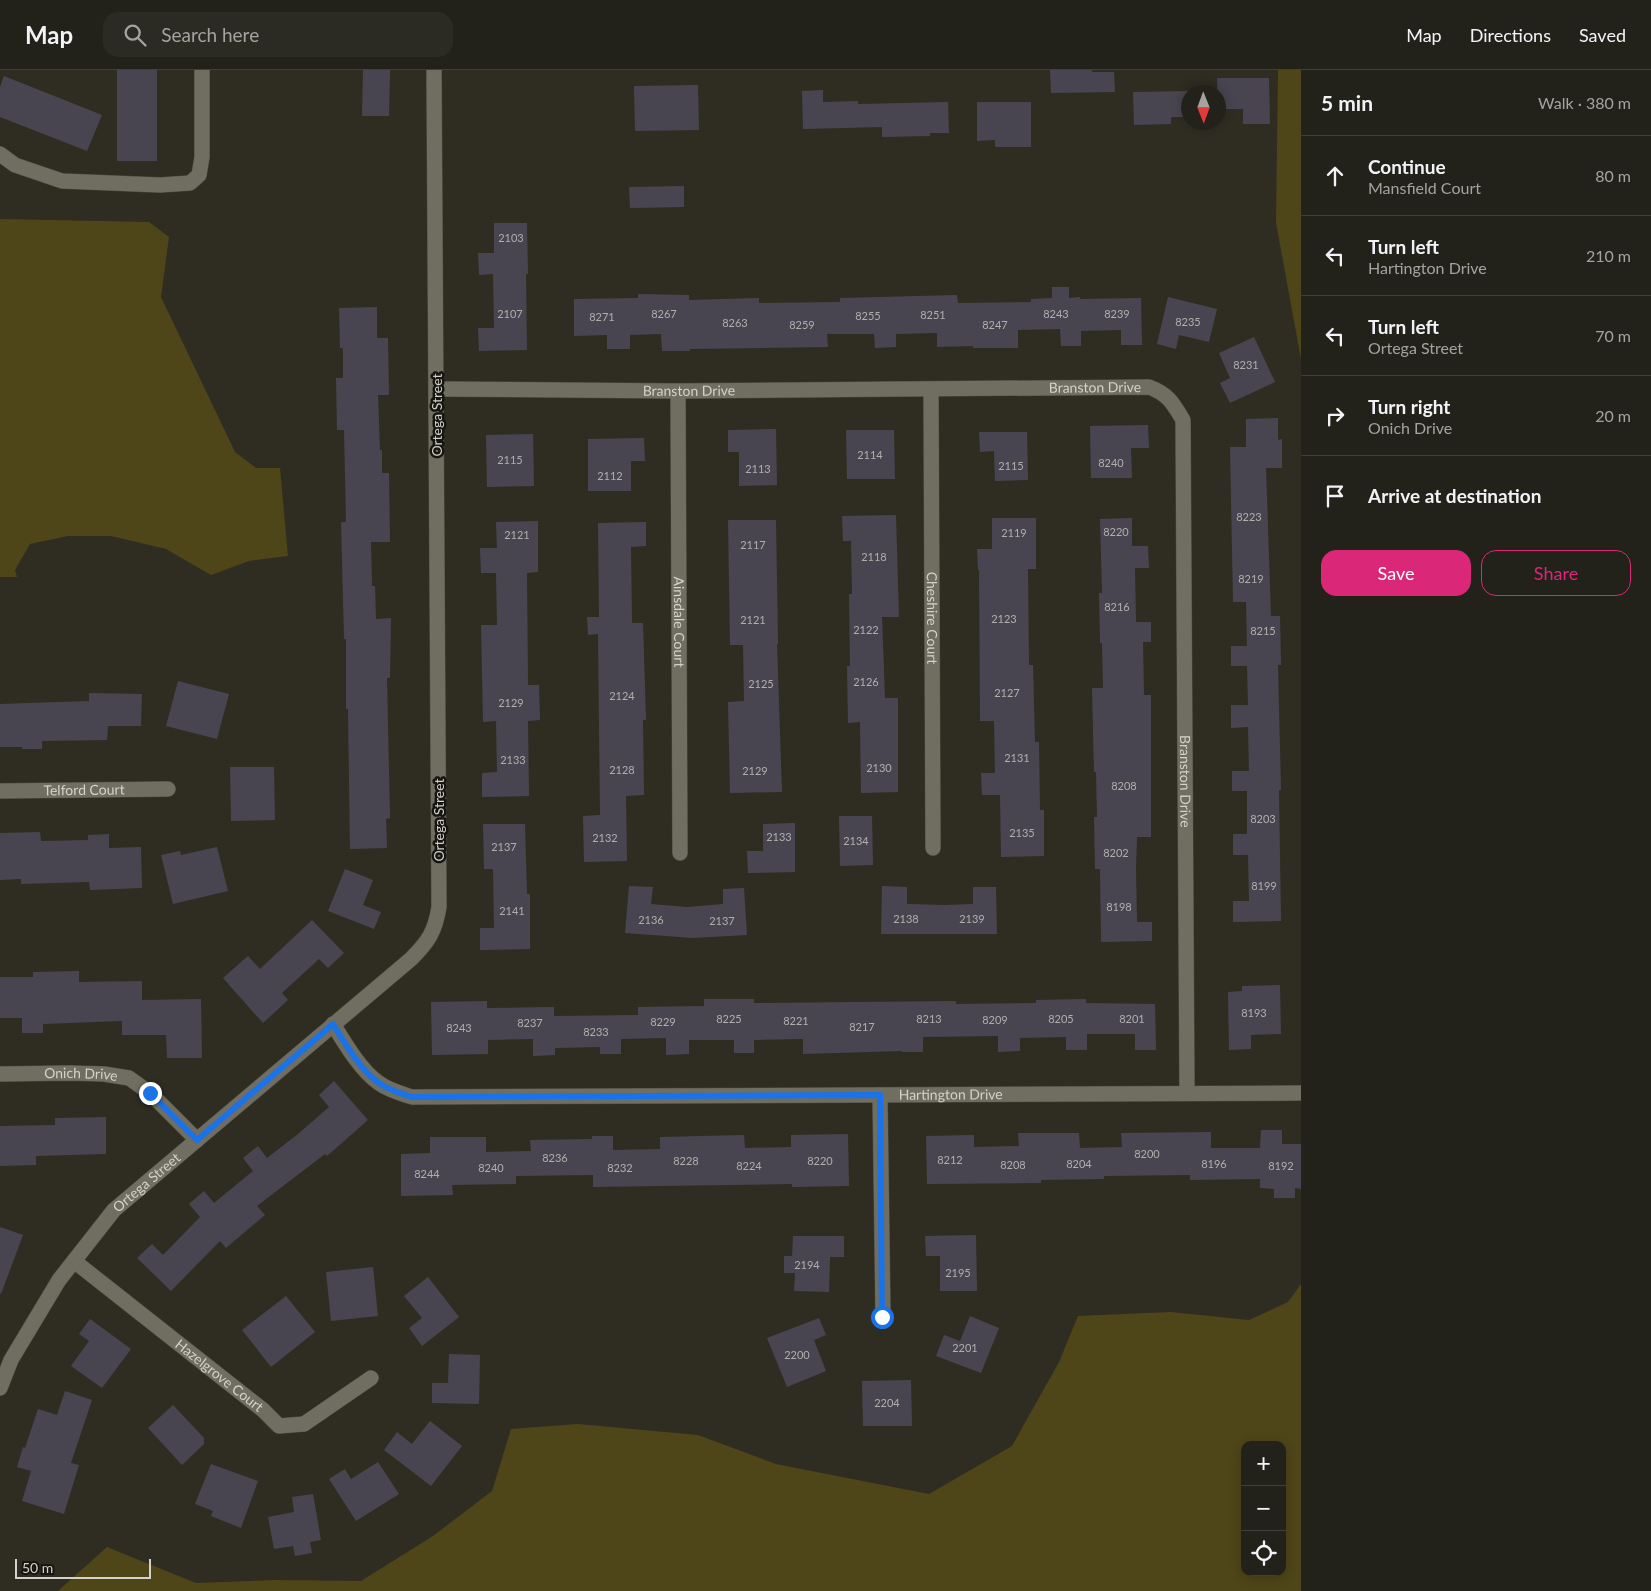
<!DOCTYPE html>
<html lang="en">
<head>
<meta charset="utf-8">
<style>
	:root { --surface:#23221a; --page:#2b2a23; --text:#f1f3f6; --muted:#a3a4a2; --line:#403f39; --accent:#db2777 }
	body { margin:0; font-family:Lato,sans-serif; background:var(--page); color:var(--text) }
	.controls { position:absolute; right:15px; bottom:15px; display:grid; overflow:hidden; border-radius:10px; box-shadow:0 2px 12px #0003 }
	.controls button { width:45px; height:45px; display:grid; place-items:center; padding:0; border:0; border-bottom:1px solid var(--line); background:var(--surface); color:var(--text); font:25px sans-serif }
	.compass { position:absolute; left:1181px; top:15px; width:45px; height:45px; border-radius:50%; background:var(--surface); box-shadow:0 2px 12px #0003; rotate:179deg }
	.scale { position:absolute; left:15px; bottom:12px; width:136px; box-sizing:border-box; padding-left:5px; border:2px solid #d3d2cb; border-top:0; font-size:14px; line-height:18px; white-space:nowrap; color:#d3d2cb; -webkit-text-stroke:4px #161510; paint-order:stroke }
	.stop { position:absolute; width:15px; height:15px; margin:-11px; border:4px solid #1a73e8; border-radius:50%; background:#fff }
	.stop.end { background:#1a73e8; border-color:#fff; box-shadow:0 1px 5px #0008 }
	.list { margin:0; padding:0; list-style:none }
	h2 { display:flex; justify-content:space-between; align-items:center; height:65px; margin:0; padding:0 20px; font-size:21px }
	h2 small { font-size:16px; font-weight:400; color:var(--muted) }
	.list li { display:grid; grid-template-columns:32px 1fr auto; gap:15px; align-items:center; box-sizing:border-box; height:80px; padding:0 20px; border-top:1px solid var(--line) }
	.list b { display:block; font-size:19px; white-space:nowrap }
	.list p { margin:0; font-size:16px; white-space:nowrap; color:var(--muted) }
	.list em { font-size:16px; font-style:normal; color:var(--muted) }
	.actions { display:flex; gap:10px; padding:15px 20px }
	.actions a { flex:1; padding:11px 0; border:1px solid var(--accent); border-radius:15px; text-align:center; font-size:18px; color:var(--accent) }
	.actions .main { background:var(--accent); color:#fff }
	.icon { flex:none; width:28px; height:28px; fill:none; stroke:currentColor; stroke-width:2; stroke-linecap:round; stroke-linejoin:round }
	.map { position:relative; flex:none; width:1301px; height:1521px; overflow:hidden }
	header { display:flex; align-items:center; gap:30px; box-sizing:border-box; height:70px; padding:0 25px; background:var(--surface); border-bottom:1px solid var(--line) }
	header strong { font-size:24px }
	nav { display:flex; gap:28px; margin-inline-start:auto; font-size:18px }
	.search { width:350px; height:45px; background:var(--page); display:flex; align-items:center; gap:12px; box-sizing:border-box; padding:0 18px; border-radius:15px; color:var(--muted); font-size:19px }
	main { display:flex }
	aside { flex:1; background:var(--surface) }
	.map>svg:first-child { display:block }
	.green { fill:#4e4519; fill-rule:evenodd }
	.building { fill:#494550 }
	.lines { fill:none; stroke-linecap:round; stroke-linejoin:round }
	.minor-casing { stroke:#4c4a41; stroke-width:16 }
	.minor { stroke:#706d61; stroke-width:15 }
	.route { stroke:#1a73e8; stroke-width:6 }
	.labels { text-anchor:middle; stroke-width:5; stroke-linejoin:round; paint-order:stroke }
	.number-label { font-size:11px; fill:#b0afac }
	.street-label { font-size:14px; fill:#d3d2cb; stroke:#161510 }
</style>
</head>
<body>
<header>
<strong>Map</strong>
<div class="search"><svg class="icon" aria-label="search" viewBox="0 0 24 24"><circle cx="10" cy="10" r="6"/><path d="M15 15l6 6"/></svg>Search here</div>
<nav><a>Map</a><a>Directions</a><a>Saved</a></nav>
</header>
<main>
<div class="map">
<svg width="1301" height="1521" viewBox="0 0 1301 1521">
	<rect width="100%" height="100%" fill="#2f2d22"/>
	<g class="green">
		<path d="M1278 0H1301V289L1276 153Z"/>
		<path d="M0 149 149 152 169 167 161 227 235 382 256 398H280L288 486 249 491 211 505 166 479 111 466H68L30 474 15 500 17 507H0Z"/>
		<path d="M1301 1214V1521H58L107 1477 196 1513 275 1510 361 1511 433 1466 492 1421 511 1359 578 1354 698 1365 776 1394 929 1424 1012 1376 1059 1292 1078 1246 1171 1242 1249 1250 1288 1232ZM1245 1375H1282V1502H1245Z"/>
	</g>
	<g class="building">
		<rect x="117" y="0" width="40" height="91"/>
		<path d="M363 0H390L389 46H362Z"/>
		<path d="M1050 0H1092V2H1114L1115 22 1051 23Z"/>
		<path d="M4 6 102 45 87 81 0 47V17Z"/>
		<path d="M1217 8H1269L1270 54H1243V39H1218Z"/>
		<path d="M698 15 699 60 635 61 634 16Z"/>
		<path d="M823 20V32L858 31V34L948 32 949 63H930V66L882 67V57L803 59 802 21Z"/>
		<path d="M1188 21V47H1171V54L1134 55 1133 22Z"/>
		<path d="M977 32H1031V77H995V70L977 71Z"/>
		<path d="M684 116V137L630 138 629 117Z"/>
		<path d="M494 153H527L528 204H526L527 280 479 281 478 258H494L493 204 479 205 478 183H494Z"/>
		<path d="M1052 217H1069V228L1080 227V229L1141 228 1142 275H1121V260L1081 261V276H1061L1060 259 1018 260V278H973V276L937 277V263L896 264V277L875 278 874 264H827L828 277 690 279V281H662L661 264 630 265V279H607V265L574 266V229L638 228V224L689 225V230L759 228V233L840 232V228L957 225 958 233 1031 232V229L1052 228Z"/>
		<path d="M1168 227 1217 239 1209 272 1179 265 1176 279 1157 274Z"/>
		<path d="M377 237V268H388L389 325H378L380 380H382V403H389L390 472H371L372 516H375L376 549 391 548 390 608H387L390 748 386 749 387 778 350 779 348 639H346V569H344L341 452H346L344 360H337L336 308H343V278H340L339 238Z"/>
		<path d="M1254 267 1275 312 1230 333 1220 313 1230 308 1219 283Z"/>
		<path d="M1278 348V370L1282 369V398H1266L1271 546H1280L1281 595H1278L1281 720H1279L1281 851 1233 852V831H1249L1248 785H1233V764H1247V721H1232V701H1249L1248 657 1231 658V635H1248L1247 596H1231V576H1247L1246 532H1233L1230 377H1246V349Z"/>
		<path d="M1148 355 1149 378H1131L1132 408H1091L1090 356Z"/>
		<path d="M776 359 777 415 739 416V382H728V360Z"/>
		<path d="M846 360H894L895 409H847Z"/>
		<path d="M979 362H1027L1028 410 995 411 994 381 980 382Z"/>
		<path d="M533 364 534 416 487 417 486 365Z"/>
		<path d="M644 368 645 391H631V421H588V369Z"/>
		<path d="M896 445 899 547H882L885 628H898V722L861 723 860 652 848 653 847 596H850L849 524H852L851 471H843L842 446Z"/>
		<path d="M992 448H1036V499H1028L1029 595H1033L1035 672H1039L1040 740H1044V786L1001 787 1000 725H982L981 703H995L994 651H980L979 500H978L977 479H992Z"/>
		<path d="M1132 448V476H1148L1149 498H1135L1136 552H1151V572H1143L1144 625H1151V767H1137L1136 799 1137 852H1152V871L1101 872 1100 799H1095L1094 747H1097L1096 702H1094L1092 618H1103L1102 573H1100L1099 523H1102L1100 449Z"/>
		<path d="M728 450H776L778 574H777L782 722 730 723 728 632 744 631 743 575H730Z"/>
		<path d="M538 451V502L527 503 528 615H539L540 650 528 651 529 726 482 727V703L497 702 496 651 483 652 481 555H497L496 503H481L480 478H497L496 452Z"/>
		<path d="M646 452V476L631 477 632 553H643L646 650H643L644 725 626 726 627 791 584 792 583 746 600 745 598 564 588 565 587 547H599L598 453Z"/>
		<path d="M178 611 229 624 217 669 166 656Z"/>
		<path d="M89 623 142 624 141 656H108L107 670 42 671V679H22V677H0V634L89 631Z"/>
		<path d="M230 697H274L275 750 231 751Z"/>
		<path d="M839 746H872L873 795 840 796Z"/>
		<path d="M795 753V802L748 803 747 781H763V754Z"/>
		<path d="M483 754H525L527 824H530V879L480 880V858H494L493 799H484Z"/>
		<path d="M40 762 41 771 88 770V765L109 764V778L141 777 142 818 90 820 89 812 21 814V809L0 810V763Z"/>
		<path d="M217 777 228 821 173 834 161 785 180 781 181 785Z"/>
		<path d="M345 799 373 810 363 835 381 842 374 859 328 841Z"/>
		<path d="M629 816 653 817 651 834 687 837 723 834V819L744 818 747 865 693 868 625 863Z"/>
		<path d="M882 816 907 817V834L945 835 973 834V817H996L997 864H881Z"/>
		<path d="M312 850 344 883 328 898 319 889 282 923 288 930 263 953 223 908 248 886 260 899Z"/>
		<path d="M79 901V912L142 911V930L201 929 202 988H167L166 965H122V951L43 954V963H22V948H0V907H33V902Z"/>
		<path d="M1280 915 1281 964 1251 965V979L1229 980 1228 922 1242 921V916Z"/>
		<path d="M704 929H754V933L956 931V934L1036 933V930L1086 929V933L1155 934 1156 980H1135V964H1087V980H1066V967L1020 968V981L998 982V966L923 967V982H902V981L803 984V969L754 970V983H734V970H689V984L666 985V968L621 969V984H600V977L555 978V985L533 986V969L488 970V984L432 985 431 932 487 931V938L554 937V946L638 945V937L704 936Z"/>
		<path d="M334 1011 368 1050 327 1086 325 1084 257 1136 265 1145 226 1178 220 1171 171 1221 137 1188 152 1174 163 1185 200 1147 189 1134 204 1121 214 1133 253 1101 243 1088 258 1076 267 1088 298 1064 329 1037 319 1025Z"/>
		<path d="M106 1047V1084L36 1086V1095L0 1096V1056L55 1055V1048Z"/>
		<path d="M1261 1060H1282V1074H1301V1119L1295 1118V1128H1274V1119L1260 1118V1109L1190 1110V1105L1104 1106V1109L1041 1110V1113L927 1114 926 1066 974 1065V1077L1019 1076 1018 1063H1079L1080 1078 1122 1077 1121 1063 1211 1062V1078H1260Z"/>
		<path d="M848 1064 849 1116 792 1117V1114L593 1117V1105L516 1106V1114L452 1115 453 1125 401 1126V1084L430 1083V1067H486V1082L531 1081 530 1070 592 1069V1066H613V1080L660 1079V1067L744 1065 745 1078 791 1077V1065Z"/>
		<path d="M0 1157 23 1165 1 1224 0 1223Z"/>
		<path d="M976 1165 977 1221H940V1186H926L925 1166Z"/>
		<path d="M793 1166H844V1187H830L829 1222 794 1221 795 1203H784V1186H792Z"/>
		<path d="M373 1197 378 1246 331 1251 326 1202Z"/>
		<path d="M428 1207 459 1247 422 1276 409 1258 422 1248 404 1226Z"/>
		<path d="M286 1226 315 1262 271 1297 242 1260Z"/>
		<path d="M970 1246 999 1258 981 1303 936 1286 944 1265 960 1271Z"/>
		<path d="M819 1248 826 1265 814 1270 826 1301 787 1317 767 1268Z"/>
		<path d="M90 1249 131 1279 102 1318 71 1296 89 1271 79 1264Z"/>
		<path d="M449 1284 480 1285 479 1334 432 1333V1313H448Z"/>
		<path d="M911 1310 912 1356H863L862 1311Z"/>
		<path d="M65 1321 92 1330 71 1393 79 1395 64 1444 22 1431 31 1401 17 1397 23 1377 25 1378 38 1339 57 1345Z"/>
		<path d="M173 1335 204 1368V1374L182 1395 148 1358Z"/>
		<path d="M430 1351 462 1376 431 1416 384 1380 397 1362 412 1374Z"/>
		<path d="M378 1392 399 1424 356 1451 329 1409 345 1399 351 1409Z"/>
		<path d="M211 1394 258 1411 241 1458 211 1446 213 1441 195 1434Z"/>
		<path d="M313 1424 321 1470 310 1472 312 1483 295 1486 293 1476 274 1479 268 1447 294 1442 292 1427Z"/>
	</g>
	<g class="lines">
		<g class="minor-casing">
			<g id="minor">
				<path d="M0 84 15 95 62 111 160 115 190 113 199 105 202 87V0"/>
				<path id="s1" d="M437 319 678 321 1149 317C1168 324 1173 333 1183 350L1187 1023"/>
				<path id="s2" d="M931 319 933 778"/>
				<path id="s3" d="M678 321 680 783"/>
				<path id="s4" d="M0 721 168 719"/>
				<path id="s5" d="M333 954C344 972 361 1001 379 1013 388 1020 400 1023 412 1027L1301 1023"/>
				<path id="s6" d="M0 1004 71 1003 104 1004 129 1008 150 1023 197 1070"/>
				<path d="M880 1025 883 1247"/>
				<path id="s7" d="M74 1191 263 1340 279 1356 304 1354 371 1308"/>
				<path id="s8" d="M0 1318 11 1290 59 1210 114 1140 411 889C428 872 435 862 439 837L434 0"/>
			</g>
		</g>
		<use href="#minor" class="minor"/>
	</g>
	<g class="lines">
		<path class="route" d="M150 1023 197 1070 333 954C344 972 361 1001 379 1013 388 1020 400 1023 412 1027L880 1025 882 1247"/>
	</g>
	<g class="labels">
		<g class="number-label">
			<text x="511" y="172">2103</text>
			<text x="510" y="248">2107</text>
			<text x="664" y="248">8267</text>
			<text x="1056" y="248">8243</text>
			<text x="1117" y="248">8239</text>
			<text x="933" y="249">8251</text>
			<text x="868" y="250">8255</text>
			<text x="602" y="251">8271</text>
			<text x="1188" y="256">8235</text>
			<text x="735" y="257">8263</text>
			<text x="802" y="259">8259</text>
			<text x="995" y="259">8247</text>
			<text x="1246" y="299">8231</text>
			<text x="870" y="389">2114</text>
			<text x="510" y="394">2115</text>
			<text x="1111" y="397">8240</text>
			<text x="1011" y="400">2115</text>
			<text x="758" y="403">2113</text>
			<text x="610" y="410">2112</text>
			<text x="1249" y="451">8223</text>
			<text x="1116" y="466">8220</text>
			<text x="1014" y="467">2119</text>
			<text x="517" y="469">2121</text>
			<text x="753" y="479">2117</text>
			<text x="874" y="491">2118</text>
			<text x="1251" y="513">8219</text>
			<text x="1117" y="541">8216</text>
			<text x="1004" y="553">2123</text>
			<text x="753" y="554">2121</text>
			<text x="866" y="564">2122</text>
			<text x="1263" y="565">8215</text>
			<text x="866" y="616">2126</text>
			<text x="761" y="618">2125</text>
			<text x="1007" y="627">2127</text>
			<text x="622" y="630">2124</text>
			<text x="511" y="637">2129</text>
			<text x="1017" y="692">2131</text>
			<text x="513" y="694">2133</text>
			<text x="879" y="702">2130</text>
			<text x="622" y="704">2128</text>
			<text x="755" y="705">2129</text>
			<text x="1124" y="720">8208</text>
			<text x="1263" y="753">8203</text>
			<text x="1022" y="767">2135</text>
			<text x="779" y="771">2133</text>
			<text x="605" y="772">2132</text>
			<text x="856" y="775">2134</text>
			<text x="504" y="781">2137</text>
			<text x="1116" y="787">8202</text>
			<text x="1264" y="820">8199</text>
			<text x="1119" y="841">8198</text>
			<text x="512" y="845">2141</text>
			<text x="906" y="853">2138</text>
			<text x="972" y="853">2139</text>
			<text x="651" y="854">2136</text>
			<text x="722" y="855">2137</text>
			<text x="1254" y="947">8193</text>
			<text x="729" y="953">8225</text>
			<text x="929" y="953">8213</text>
			<text x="1061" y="953">8205</text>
			<text x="1132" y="953">8201</text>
			<text x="995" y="954">8209</text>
			<text x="796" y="955">8221</text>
			<text x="663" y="956">8229</text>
			<text x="530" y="957">8237</text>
			<text x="862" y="961">8217</text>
			<text x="459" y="962">8243</text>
			<text x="596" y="966">8233</text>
			<text x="1147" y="1088">8200</text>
			<text x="555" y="1092">8236</text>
			<text x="950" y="1094">8212</text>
			<text x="686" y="1095">8228</text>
			<text x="820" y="1095">8220</text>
			<text x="1079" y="1098">8204</text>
			<text x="1214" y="1098">8196</text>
			<text x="1013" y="1099">8208</text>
			<text x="749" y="1100">8224</text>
			<text x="1281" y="1100">8192</text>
			<text x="491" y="1102">8240</text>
			<text x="620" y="1102">8232</text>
			<text x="427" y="1108">8244</text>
			<text x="807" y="1199">2194</text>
			<text x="958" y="1207">2195</text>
			<text x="965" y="1282">2201</text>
			<text x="797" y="1289">2200</text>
			<text x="887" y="1337">2204</text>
		</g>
		<g class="street-label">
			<text dy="5" stroke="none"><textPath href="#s1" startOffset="658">Branston Drive</textPath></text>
			<text dy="5" stroke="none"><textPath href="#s1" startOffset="252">Branston Drive</textPath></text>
			<text transform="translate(437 345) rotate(-90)" y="5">Ortega Street</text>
			<text dy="5" stroke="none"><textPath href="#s2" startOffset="229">Cheshire Court</textPath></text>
			<text dy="5" stroke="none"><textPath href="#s3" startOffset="231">Ainsdale Court</textPath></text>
			<text dy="5" stroke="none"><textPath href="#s1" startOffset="1122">Branston Drive</textPath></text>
			<text dy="5" stroke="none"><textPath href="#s4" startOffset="84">Telford Court</textPath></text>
			<text transform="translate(439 750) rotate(-90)" y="5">Ortega Street</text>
			<text dy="5" stroke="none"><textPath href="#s6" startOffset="81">Onich Drive</textPath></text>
			<text dy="5" stroke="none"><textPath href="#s5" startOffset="650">Hartington Drive</textPath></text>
			<text dy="5" stroke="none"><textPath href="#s8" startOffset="255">Ortega Street</textPath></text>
			<text dy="5" stroke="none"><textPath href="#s7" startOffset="185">Hazelgrove Court</textPath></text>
		</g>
	</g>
</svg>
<div class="controls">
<button>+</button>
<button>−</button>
<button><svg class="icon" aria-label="locate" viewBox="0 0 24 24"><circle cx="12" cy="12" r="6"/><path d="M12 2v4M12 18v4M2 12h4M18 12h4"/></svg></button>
</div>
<svg class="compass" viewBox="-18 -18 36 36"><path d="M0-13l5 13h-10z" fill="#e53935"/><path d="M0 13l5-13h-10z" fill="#a3a4a2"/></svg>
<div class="scale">50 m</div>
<div class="stop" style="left:882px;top:1247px"></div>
<div class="stop end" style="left:150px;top:1023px"></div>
</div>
<aside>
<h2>5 min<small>Walk · 380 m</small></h2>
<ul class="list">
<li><svg class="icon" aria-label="ahead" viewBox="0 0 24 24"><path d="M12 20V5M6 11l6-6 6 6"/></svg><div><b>Continue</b><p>Mansfield Court</p></div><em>80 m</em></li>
<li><svg class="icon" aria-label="left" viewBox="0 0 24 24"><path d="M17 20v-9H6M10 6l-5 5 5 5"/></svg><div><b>Turn left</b><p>Hartington Drive</p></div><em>210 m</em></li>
<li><svg class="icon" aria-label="left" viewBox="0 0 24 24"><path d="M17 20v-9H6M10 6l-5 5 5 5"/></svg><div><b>Turn left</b><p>Ortega Street</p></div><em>70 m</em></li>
<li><svg class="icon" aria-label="right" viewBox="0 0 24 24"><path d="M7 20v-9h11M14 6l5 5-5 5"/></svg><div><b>Turn right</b><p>Onich Drive</p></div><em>20 m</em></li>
<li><svg class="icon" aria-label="arrive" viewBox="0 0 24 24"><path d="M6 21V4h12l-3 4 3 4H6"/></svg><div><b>Arrive at destination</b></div></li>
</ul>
<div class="actions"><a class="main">Save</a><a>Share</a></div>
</aside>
</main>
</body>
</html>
